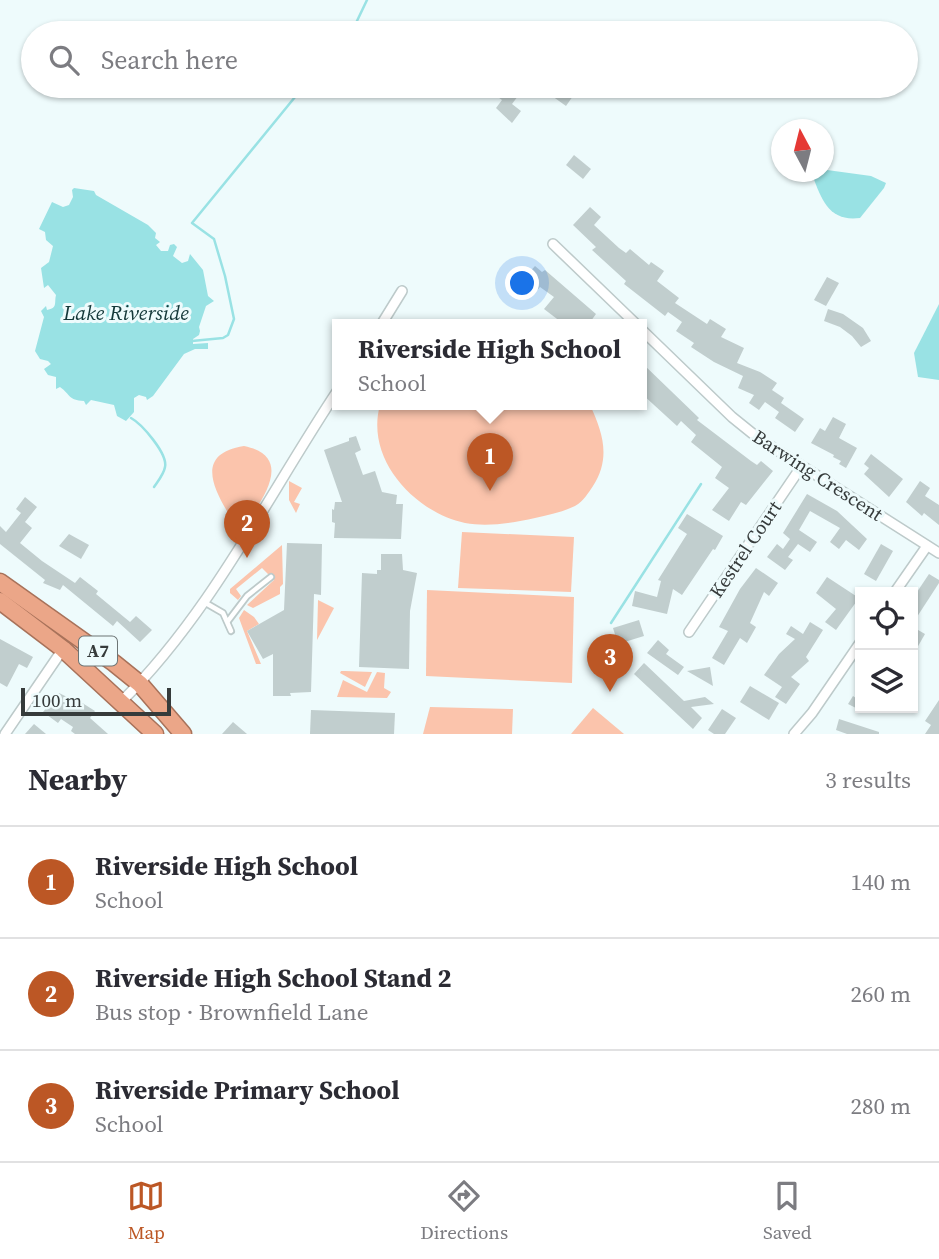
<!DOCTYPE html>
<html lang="en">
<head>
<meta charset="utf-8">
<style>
	:root { --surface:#fff; --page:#f7f7f7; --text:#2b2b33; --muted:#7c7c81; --line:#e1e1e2; --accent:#bc5725 }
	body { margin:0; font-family:"Source Serif 4",serif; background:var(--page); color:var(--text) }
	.controls { position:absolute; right:21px; bottom:21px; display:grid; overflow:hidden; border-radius:0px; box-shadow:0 2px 5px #0004 }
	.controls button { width:63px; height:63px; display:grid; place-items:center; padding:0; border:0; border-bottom:2px solid var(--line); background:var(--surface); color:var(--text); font:35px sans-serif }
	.compass { position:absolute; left:771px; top:119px; width:63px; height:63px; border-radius:50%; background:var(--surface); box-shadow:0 2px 5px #0004; rotate:353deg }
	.scale { position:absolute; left:21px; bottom:18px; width:150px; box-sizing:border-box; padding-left:7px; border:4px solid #363b3b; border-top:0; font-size:19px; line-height:24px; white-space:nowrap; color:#363b3b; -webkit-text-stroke:5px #eefbfc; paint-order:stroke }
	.you { position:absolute; left:523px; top:284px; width:24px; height:24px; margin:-18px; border:5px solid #fff; border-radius:50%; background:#1a73e8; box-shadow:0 0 0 10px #1a73e833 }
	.badge { display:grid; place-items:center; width:46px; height:46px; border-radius:50%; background:var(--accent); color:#fff; font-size:23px; font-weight:700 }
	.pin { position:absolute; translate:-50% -58px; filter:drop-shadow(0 2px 4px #0008) }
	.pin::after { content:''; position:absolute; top:37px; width:24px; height:21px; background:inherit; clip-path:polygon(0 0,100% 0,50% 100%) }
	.popup { position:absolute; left:332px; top:319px; width:315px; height:91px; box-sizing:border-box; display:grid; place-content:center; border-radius:0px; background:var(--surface); filter:drop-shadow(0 2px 5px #0005); font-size:23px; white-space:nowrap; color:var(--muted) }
	.popup b { font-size:26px; color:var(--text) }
	.popup::after { content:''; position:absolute; left:50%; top:100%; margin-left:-14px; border:14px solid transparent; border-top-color:var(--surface) }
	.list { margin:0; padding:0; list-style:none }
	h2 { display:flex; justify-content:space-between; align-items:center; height:91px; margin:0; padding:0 28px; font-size:30px }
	h2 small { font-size:23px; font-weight:400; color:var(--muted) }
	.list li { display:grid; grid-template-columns:46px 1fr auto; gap:21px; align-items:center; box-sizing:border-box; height:112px; padding:0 28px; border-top:2px solid var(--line) }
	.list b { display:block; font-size:26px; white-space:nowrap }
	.list p { margin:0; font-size:23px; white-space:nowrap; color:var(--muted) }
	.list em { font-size:23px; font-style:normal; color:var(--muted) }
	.icon { flex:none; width:38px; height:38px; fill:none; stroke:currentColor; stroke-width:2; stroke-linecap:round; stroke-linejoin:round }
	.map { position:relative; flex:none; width:939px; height:734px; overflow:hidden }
	.search { position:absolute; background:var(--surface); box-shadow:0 2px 5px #0004; left:21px; right:21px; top:21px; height:77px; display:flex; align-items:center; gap:18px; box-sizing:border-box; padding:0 24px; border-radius:38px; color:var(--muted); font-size:26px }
	.sheet { height:427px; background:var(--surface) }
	nav { display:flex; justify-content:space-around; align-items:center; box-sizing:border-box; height:98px; border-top:2px solid var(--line); background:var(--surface); font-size:19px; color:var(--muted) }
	nav a { display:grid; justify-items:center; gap:4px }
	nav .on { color:var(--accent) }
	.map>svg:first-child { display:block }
	.green { fill:#fbc4ac }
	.water { fill:#99e2e4 }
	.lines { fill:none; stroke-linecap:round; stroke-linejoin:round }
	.stream { stroke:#99e2e4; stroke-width:2.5 }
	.building { fill:#c1cece }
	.service-casing { stroke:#bdcaca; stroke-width:8 }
	.minor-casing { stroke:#bdcaca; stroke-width:12 }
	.trunk-casing { stroke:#a8725a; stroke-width:19 }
	.service { stroke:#fff; stroke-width:4.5 }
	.minor { stroke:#fff; stroke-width:9 }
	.trunk { stroke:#eba688; stroke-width:16 }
	.labels { text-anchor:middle; stroke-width:6; stroke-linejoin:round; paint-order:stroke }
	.shield { fill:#eefbfc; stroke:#6d7575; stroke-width:2 }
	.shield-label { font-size:18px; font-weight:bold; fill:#363b3b }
	.street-label { font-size:19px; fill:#363b3b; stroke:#eefbfc }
	.water-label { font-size:21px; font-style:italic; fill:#143839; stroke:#eefbfc }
</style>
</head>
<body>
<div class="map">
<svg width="939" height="734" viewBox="0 0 939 734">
	<rect width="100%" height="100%" fill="#eefbfc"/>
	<g class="green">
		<path d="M380 405H590C603 433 611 458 593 486 588 493 584 501 575 506 563 512 548 515 535 518 512 523 488 527 465 523 414 512 365 459 380 405Z"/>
		<path d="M244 446C297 457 260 503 243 528H237C221 500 187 455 244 446Z"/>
		<path d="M289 481 302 488 294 502 300 504 296 513 289 500Z"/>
		<path d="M462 532 574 537 571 592 458 588Z"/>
		<path d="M282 545 283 584 280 587V594L253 608 247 605 274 580 262 568 236 589 241 596 238 600 230 593V589Z"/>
		<path d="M427 590 574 597 572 683 426 676Z"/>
		<path d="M318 600 334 608 317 640Z"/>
		<path d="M244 610 254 617 259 624 247 631 261 664H256L239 618Z"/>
		<path d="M341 671H345L372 672 365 687 340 673Z"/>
		<path d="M377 672 385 673 384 688 391 692 387 698 337 697 343 680 367 692Z"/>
		<path d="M430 707 513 709 512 734H423Z"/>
		<path d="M593 708 624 734H571Z"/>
	</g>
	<g class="water">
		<path d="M827 170 871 176 886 183 884 188 860 218C830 222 822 201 813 177L817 173Z"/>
		<path d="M74 188 94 191 96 195 148 225 156 233 155 238 160 242 156 245 161 251H168L170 245 174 244 177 247 173 256 182 263 188 261 190 254 203 270 208 296 214 301 206 306 199 327 200 331 199 335 193 339V344L208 343V349H195L184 354 153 396 147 400 146 397 139 395 134 398V412L126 421 117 416 114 405 91 400 86 405 84 401C68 400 71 395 60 387L56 389V377L48 375 44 369 51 364 48 361 40 359 35 351 44 317 41 311 46 306 47 310C58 308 54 303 56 295L48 285 44 288 41 268 49 262 53 246 46 240 45 232 39 229 52 202 63 207 69 205 73 197 72 190Z"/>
		<path d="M939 304V380L918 377 914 353Z"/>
	</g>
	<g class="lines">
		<g class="stream">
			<path d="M348 33 356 23 367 0"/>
			<path d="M192 341 223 338 228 335 234 319 225 276 214 239 192 223 304 86"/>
			<path d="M131 418C142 424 168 454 165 467 164 474 158 481 154 487"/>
			<path d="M611 623 701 484"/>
		</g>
	</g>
	<g class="building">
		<path d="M468 86H481L489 92 484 98Z"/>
		<path d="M507 86 518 90 515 94 518 96 512 104 521 111 512 123 496 108 502 100 492 93 497 87 503 91Z"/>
		<path d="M559 86H580L566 106 552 96Z"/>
		<path d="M574 155 591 169 583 179 566 165Z"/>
		<path d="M590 207 601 217 594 225 619 248 626 253 630 249 649 265 651 262 664 271 657 281 679 298 675 303 707 324 710 319 726 329 721 337 744 348 737 363 760 372 777 383 772 390 784 398 781 403 804 419 795 432 775 418 779 412 765 402 759 410 749 403 754 395 738 388 743 376 714 362 691 347 694 343 676 331 682 322 668 312 665 316 624 284 626 281 592 250 596 247 573 225Z"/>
		<path d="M535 266 542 272 545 270 596 314 588 325H565L544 309 554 297 540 287 534 294 527 287 532 282 526 276Z"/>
		<path d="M827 277 839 283 826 306 814 300Z"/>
		<path d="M828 309 843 314 863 328 871 341 861 347 852 336 840 327 824 321Z"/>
		<path d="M642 363 699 418 697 420 751 461 757 465 761 461 773 471 746 505 741 502 729 521 712 510 729 488 715 478 722 467 691 442 696 435 681 421 677 426 642 394Z"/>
		<path d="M833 417 846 424 839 438 857 448 846 468 839 464 841 461 833 457 834 455 811 443 820 428 825 431Z"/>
		<path d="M356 436 361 450 355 453 363 475 375 471 382 492 397 495 396 504H403L401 539 334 538 335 523 332 522V509L334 510 335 502H342L324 450 349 441V438Z"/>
		<path d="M871 454 903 479 889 497 864 474 869 468 864 464Z"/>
		<path d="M920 481 930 488 925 496 939 505V525L924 513 922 516 906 502Z"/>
		<path d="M807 494 837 511 867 539 859 550 846 540 839 549 830 542 840 528 810 511 799 530 817 542 810 552 798 544 788 557 793 560 785 570 767 557 777 544 783 549 790 539 783 533Z"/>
		<path d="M25 497 37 507 25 522 32 528 20 543 42 561 75 583 80 577 98 591 96 594 130 622 136 616 152 630 140 642 117 621 113 626 63 585 60 590 43 583 45 580 0 544V526L6 532 21 513 16 509Z"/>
		<path d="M687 514 723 536 715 550 713 549 682 595 673 589 667 614 632 606 635 591 657 597 661 581 658 580 687 534 678 528Z"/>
		<path d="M69 534 89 545 81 559 59 546Z"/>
		<path d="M287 543 322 544 321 595 314 594 311 692 290 693 291 696H273V654L263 659 247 631 284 610Z"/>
		<path d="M881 544 893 551 876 581 864 574Z"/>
		<path d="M381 554H402L403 570 417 573 410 611 409 669 359 667 362 573 377 574V570H381Z"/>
		<path d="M756 568 778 583 769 596 764 592 750 623 756 627 747 643 740 638 724 665 712 658 728 631 719 627 740 589Z"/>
		<path d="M929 574 939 580V583L913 623V598Z"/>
		<path d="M827 577 859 598 836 630 825 622 836 609 816 593Z"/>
		<path d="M639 620 644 636 618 644 613 628Z"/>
		<path d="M810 622 823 630 806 657 809 661 791 677 800 684 786 704 775 697 782 687 764 675 779 654 795 639 786 634 791 626 803 634Z"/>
		<path d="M913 627 925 634 913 655Z"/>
		<path d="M0 639 33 657 27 668 19 664 7 687 0 683Z"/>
		<path d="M658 640 669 650 666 654 684 667 678 675 647 653Z"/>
		<path d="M644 663 684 701 705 697 714 704 691 707 702 718 693 729 634 674Z"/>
		<path d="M710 667 713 686 687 671Z"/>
		<path d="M750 686 779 703 769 720 740 702Z"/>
		<path d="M59 693 75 701 76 699 95 711 90 718 108 734H75L71 731 73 727 61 719 58 723 43 712Z"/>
		<path d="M853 696 860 701V710L848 704Z"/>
		<path d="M939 700V734H925L931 725 925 721Z"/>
		<path d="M722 709 736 718 725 734H714L708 730Z"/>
		<path d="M311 710 395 713 394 734H310Z"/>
		<path d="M839 719 879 732V734H847L836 730Z"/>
		<path d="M233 722 247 734H222Z"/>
		<path d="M34 724 46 734H25Z"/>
	</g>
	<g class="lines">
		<g class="service-casing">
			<g id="service">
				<path d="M204 602 223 613 231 631"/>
				<path d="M228 621 247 596 271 577"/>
			</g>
		</g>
		<g class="minor-casing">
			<g id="minor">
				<path d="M553 244 637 325"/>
				<path d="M381 325 402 291"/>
				<path d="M642 330 732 417 758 438 939 553"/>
				<path d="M895 592 927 546"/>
				<path d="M689 632 801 467"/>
				<path d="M121 702C212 612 268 495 338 390"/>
				<path d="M5 734 63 649"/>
				<path d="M794 734 812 713 860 643"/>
			</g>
		</g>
		<g class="trunk-casing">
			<g id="trunk">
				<path d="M0 582 114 663 140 684 183 734"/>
				<path d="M0 601 63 649 155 734"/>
			</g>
		</g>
		<use href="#service" class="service"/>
		<use href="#minor" class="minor"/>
		<use href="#trunk" class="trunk"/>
	</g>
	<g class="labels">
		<rect class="shield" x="79" y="636.5" width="38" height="29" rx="5"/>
		<g class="shield-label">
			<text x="98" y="657">A7</text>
		</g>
		<g class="street-label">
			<text transform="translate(818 475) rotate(33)" y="7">Barwing Crescent</text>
			<text transform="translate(745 549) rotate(-56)" y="7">Kestrel Court</text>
		</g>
		<g class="water-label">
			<text x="126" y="320">Lake Riverside</text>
		</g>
	</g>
</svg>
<div class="controls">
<button><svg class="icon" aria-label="locate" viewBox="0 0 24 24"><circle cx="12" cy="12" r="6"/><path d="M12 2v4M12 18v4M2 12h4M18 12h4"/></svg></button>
<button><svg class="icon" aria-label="layers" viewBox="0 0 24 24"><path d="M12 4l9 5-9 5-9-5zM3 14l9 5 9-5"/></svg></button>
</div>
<svg class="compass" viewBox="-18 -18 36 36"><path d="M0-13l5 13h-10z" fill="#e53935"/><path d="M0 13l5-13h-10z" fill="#7c7c81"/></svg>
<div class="scale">100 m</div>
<div class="you"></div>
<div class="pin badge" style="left:490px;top:491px">1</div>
<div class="popup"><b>Riverside High School</b>School</div>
<div class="pin badge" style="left:247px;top:558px">2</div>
<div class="pin badge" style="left:610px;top:692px">3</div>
<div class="search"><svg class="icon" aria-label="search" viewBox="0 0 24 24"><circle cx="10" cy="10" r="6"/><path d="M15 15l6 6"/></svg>Search here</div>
</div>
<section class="sheet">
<h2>Nearby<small>3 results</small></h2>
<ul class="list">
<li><span class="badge">1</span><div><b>Riverside High School</b><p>School</p></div><em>140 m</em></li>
<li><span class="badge">2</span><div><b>Riverside High School Stand 2</b><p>Bus stop · Brownfield Lane</p></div><em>260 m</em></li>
<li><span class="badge">3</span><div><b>Riverside Primary School</b><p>School</p></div><em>280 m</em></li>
</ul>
</section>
<nav>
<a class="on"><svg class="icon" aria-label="map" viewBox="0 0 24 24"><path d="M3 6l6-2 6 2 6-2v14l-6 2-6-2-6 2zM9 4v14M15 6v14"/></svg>Map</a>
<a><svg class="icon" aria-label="directions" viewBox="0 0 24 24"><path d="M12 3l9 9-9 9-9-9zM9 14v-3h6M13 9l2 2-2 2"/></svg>Directions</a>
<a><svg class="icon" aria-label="saved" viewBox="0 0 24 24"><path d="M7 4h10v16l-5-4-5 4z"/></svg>Saved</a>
</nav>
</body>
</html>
